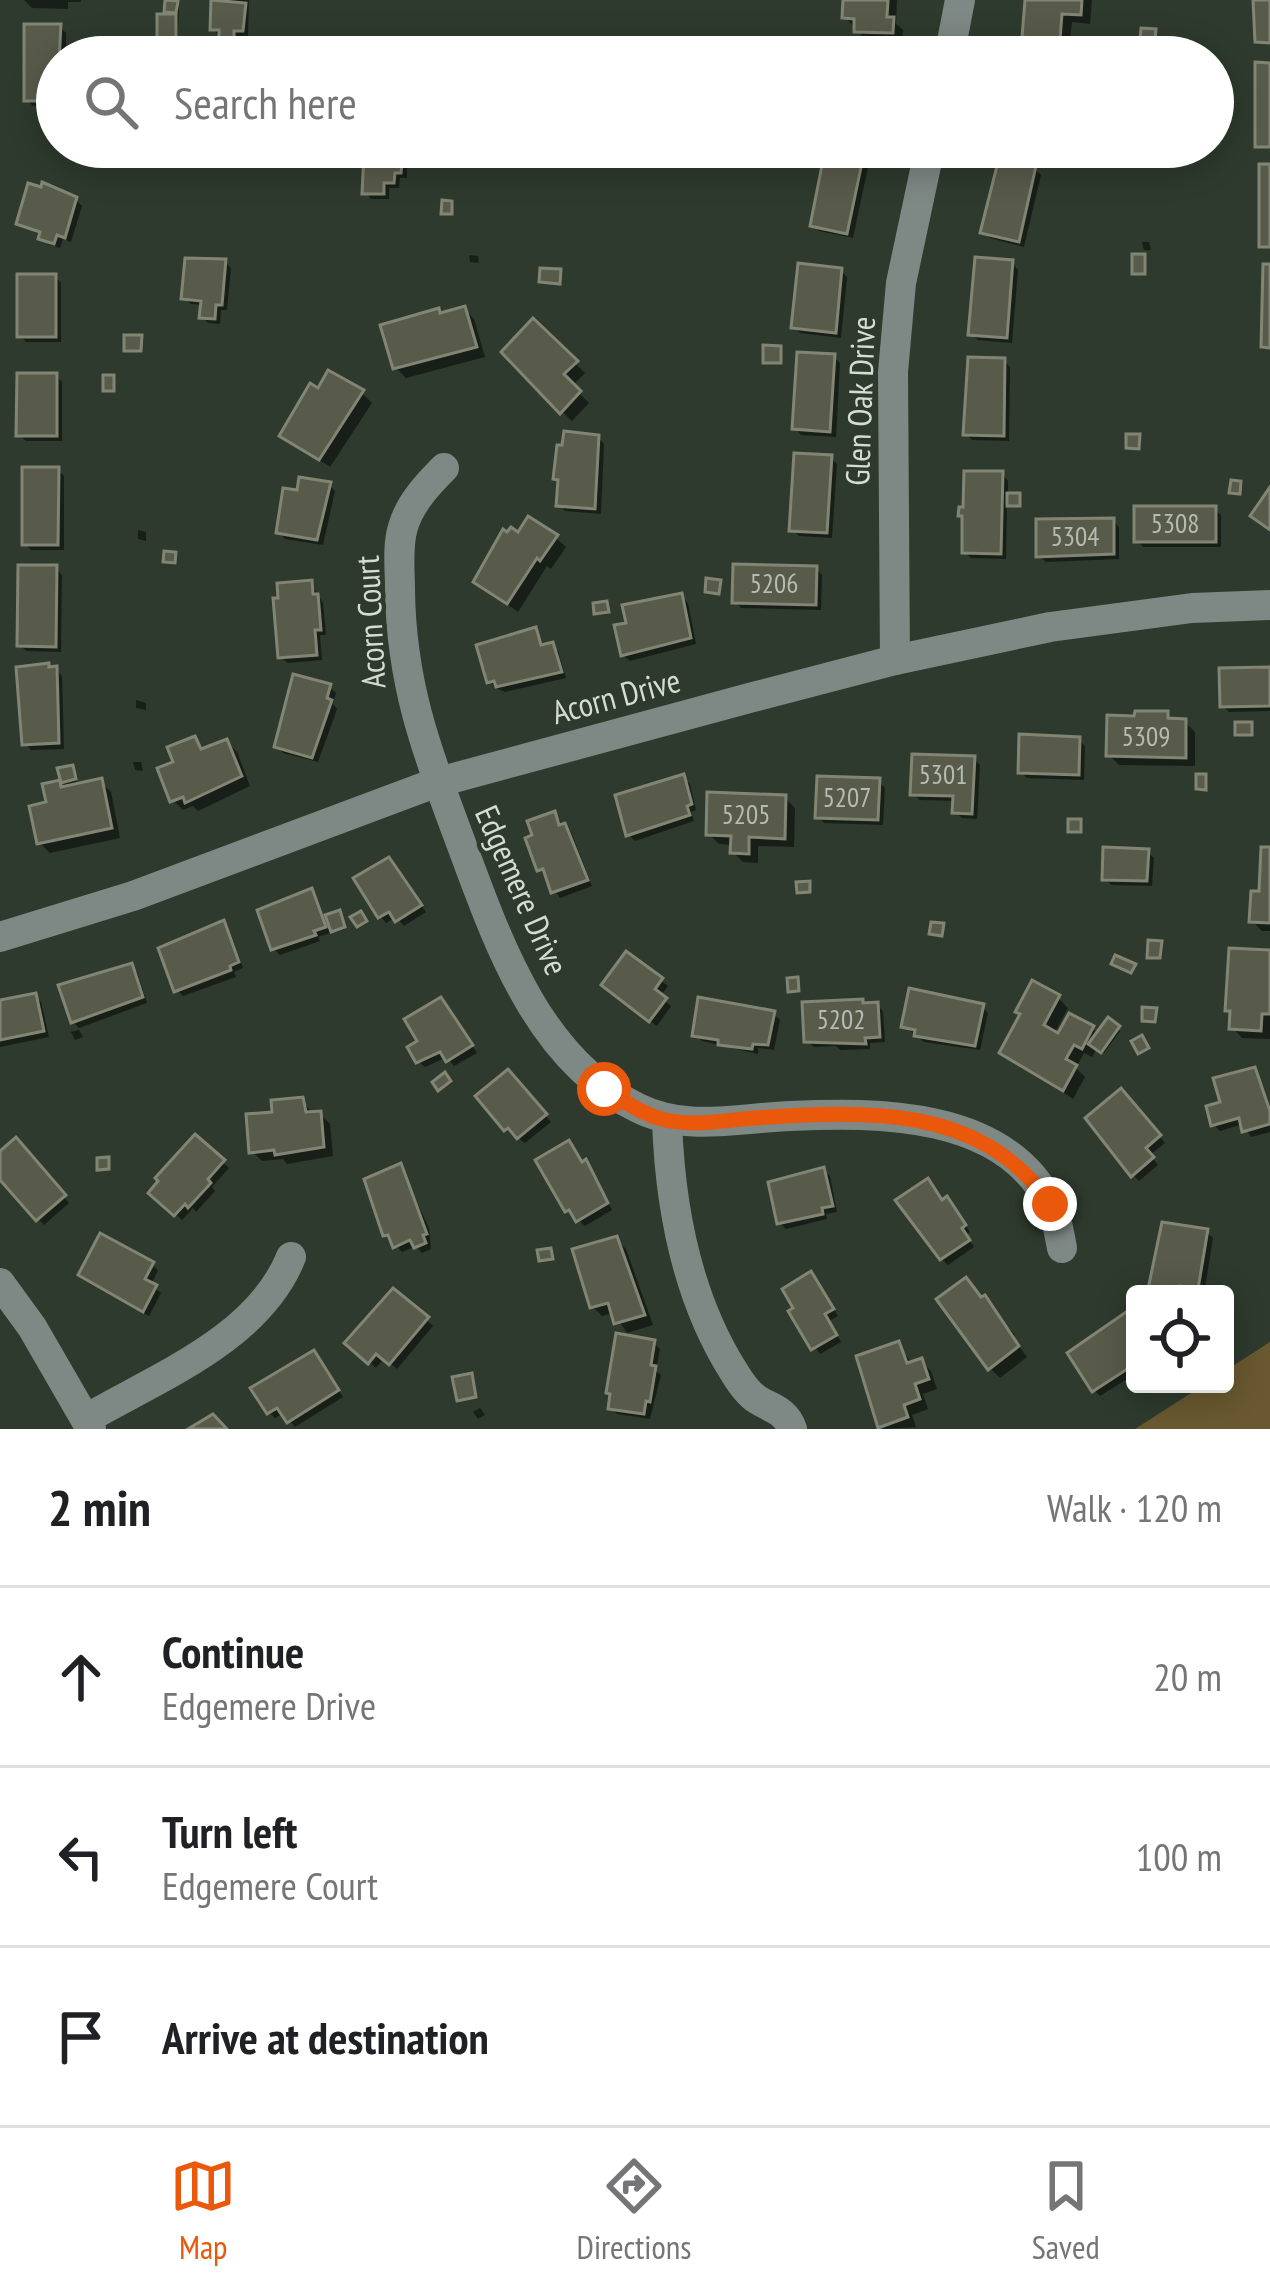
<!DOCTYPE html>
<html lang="en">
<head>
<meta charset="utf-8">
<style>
	:root { --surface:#fff; --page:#f2f2f2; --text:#202124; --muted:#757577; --line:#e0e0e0; --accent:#ea580c }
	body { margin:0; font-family:"PT Sans Narrow",sans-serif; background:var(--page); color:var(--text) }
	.controls { position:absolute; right:36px; bottom:36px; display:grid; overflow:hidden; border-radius:12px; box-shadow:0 6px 30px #0003 }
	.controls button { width:108px; height:108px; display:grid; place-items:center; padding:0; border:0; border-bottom:3px solid var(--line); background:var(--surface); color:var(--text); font:60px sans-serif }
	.stop { position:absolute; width:36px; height:36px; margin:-27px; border:9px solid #ea580c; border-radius:50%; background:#fff }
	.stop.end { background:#ea580c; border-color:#fff; box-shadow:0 3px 12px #0008 }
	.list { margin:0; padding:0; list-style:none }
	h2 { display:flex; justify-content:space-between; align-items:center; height:156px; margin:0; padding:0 48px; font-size:51px }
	h2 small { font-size:39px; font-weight:400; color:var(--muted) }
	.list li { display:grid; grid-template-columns:78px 1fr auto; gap:36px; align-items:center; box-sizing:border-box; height:180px; padding:0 48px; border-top:3px solid var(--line) }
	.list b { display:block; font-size:45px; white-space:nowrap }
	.list p { margin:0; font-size:39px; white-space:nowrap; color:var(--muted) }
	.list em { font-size:39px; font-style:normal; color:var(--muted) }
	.icon { flex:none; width:66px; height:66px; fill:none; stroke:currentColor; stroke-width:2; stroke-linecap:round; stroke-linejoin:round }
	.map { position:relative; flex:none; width:1270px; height:1429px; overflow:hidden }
	.search { position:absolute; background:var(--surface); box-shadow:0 6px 30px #0003; left:36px; right:36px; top:36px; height:132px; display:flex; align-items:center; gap:30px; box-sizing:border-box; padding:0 42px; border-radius:66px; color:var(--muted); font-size:45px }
	.sheet { height:696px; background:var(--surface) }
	nav { display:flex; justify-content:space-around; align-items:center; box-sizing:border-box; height:168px; border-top:3px solid var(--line); background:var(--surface); font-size:33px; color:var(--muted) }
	nav a { display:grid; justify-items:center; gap:6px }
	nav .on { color:var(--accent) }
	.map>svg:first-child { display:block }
	.green { fill:#695830 }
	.shadow { fill:#0007 }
	.building { fill:#585b4a; stroke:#828573; stroke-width:3 }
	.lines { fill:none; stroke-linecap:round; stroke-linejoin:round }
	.minor { stroke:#7e8884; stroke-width:30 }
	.route { stroke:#ea580c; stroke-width:15 }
	.labels { text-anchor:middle; stroke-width:9; stroke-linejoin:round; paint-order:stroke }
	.number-label { font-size:27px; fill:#b6bcb2 }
	.street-label { font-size:33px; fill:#d5dcd4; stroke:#2e3a2d }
</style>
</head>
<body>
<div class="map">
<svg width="1270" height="1429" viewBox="0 0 1270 1429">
	<rect width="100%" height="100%" fill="#2e3a2d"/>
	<path class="green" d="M1270 1342V1429H1135L1205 1384H1225V1371Z"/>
	<g class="shadow">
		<path d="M24 0H81V2H68V9L32 8Z"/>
		<path d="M214 0H249L248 36H239V47H228L213 29Z"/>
		<path d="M845 0H897L896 24 903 30 902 42 867 41 845 17Z"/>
		<path d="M1028 0H1092L1090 24 1072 22 1069 49 1035 46 1025 36Z"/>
		<path d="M168 4 179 7 177 52 160 49Z"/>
		<path d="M60 27 66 33V57H57V106H33L27 100Z"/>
		<path d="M401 156 407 163V178H400L399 188H389V199H371L365 192Z"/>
		<path d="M861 161 868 167 853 238 819 231 813 225Z"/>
		<path d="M1035 169 1041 175 1024 247 990 238 984 232Z"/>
		<path d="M76 200 82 206 71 242 63 239 60 248 48 244 42 235 19 223Z"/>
		<path d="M1142 242H1149L1151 250H1144Z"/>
		<path d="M469 255 478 256 479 263 470 262Z"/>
		<path d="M225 262 231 268 227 310H221L220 324 208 323 202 317 203 305 191 304 185 298Z"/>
		<path d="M1012 263 1018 270 1012 343 978 340 971 334Z"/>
		<path d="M841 271 847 277 841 338 800 333 794 327Z"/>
		<path d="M55 277 61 283V342H26L20 335Z"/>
		<path d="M464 309 474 319 485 357 406 378 396 368 442 316Z"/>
		<path d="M533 323 585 373 572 386 589 403 572 421 527 378Z"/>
		<path d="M834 357 840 363 836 437 801 435 795 428Z"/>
		<path d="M1004 361 1010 367 1009 441 972 440 966 434Z"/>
		<path d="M56 376 62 382V441H26L19 435Z"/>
		<path d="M320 392 362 393 372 403 330 467 283 436Z"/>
		<path d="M598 437 604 444 601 514 565 511 559 504Z"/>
		<path d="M830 458 837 464 832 538 799 536 792 529Z"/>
		<path d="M58 470 64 476V550H31L25 544Z"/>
		<path d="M1002 474 1008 481V496L1021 499V507L1007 502 1006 559 971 558 965 552 966 510Z"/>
		<path d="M329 485 335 491 323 545 285 539 279 532 300 494Z"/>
		<path d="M1214 509 1221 515V547H1143L1137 540Z"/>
		<path d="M1113 521 1119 527V559L1046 562 1039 556Z"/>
		<path d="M138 530 146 532V541L138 539Z"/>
		<path d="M519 536 556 538 566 547 551 569 547 566 518 612 477 582Z"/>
		<path d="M56 568 62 575 61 652 26 651 20 645Z"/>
		<path d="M816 569 822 575 821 610 741 608 735 601Z"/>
		<path d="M311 583 323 603 326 635H320L322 660 288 663 281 657Z"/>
		<path d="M681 596 688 603 696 644 630 661 623 655Z"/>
		<path d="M535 631 544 647 552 645 558 651 566 678 505 692 496 688 490 682Z"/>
		<path d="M56 669 62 676 64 749 31 750 25 743 51 670Z"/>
		<path d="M1270 670V711L1229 712 1223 706Z"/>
		<path d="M329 687 336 693 333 704 337 709 318 762 283 753 277 747Z"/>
		<path d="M136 700 146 703V710L136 708Z"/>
		<path d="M1167 714 1174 722H1185L1195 732V766L1119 765 1109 755Z"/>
		<path d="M195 739 206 751 227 742 237 752 250 786 198 811 193 806 183 810 173 800 177 764Z"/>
		<path d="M1079 740 1085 746 1084 780 1027 778 1021 772Z"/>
		<path d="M974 759 980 765 977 819 962 818 955 812 956 801 920 800 913 794Z"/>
		<path d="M133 762H141L143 771 135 770Z"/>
		<path d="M72 768 78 786 101 782 111 792 120 838 50 853 40 843 59 784 65 790 61 771Z"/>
		<path d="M683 778 690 784 696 810 691 812 694 821 635 841 628 834Z"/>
		<path d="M878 781 885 788 883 825 824 823 818 816Z"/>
		<path d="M785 798 795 808 794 847 758 846V863L743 862 733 852V845L719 844 709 834Z"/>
		<path d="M554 815 571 832 592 886 560 898 540 869Z"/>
		<path d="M1270 850V931H1262L1252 921Z"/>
		<path d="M1147 852 1154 858 1152 886 1111 885 1105 878Z"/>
		<path d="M403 878 426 912 404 926 396 917 386 923 380 916Z"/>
		<path d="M311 891 324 918 339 913 346 929 336 932 326 922 330 933 318 937 320 941 280 955 274 949Z"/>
		<path d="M223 924 229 930 243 968 234 972 236 977 183 996 177 990Z"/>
		<path d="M1270 954V1039L1242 1038 1232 1027V1014L1228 1010Z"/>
		<path d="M626 955 668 986 660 997 671 1006 657 1026 611 991Z"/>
		<path d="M131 966 137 972 147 1003 79 1028 73 1022Z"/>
		<path d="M35 996 41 1002 49 1037 0 1047V1003Z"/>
		<path d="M1058 998 1068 1008 1054 1034 1092 1028 1099 1035 1108 1021 1120 1031 1104 1053 1097 1048 1092 1057 1084 1053 1076 1068 1085 1077 1073 1099 1003 1052Z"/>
		<path d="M862 1002 877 1005 883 1011 885 1042 870 1043V1049L840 1050 836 1046 814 1047 807 1041Z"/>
		<path d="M447 1007 477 1053 454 1066 447 1057 425 1067 418 1061Z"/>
		<path d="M982 1007 988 1013 980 1050 924 1042 904 1026Z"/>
		<path d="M774 1014 780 1020 774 1050 758 1048V1054L702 1041 696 1035Z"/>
		<path d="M79 1030 83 1037 75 1040 71 1032Z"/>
		<path d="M1254 1070 1260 1077 1270 1106V1132L1251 1137 1243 1124 1220 1131 1214 1125Z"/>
		<path d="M508 1073 551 1122 525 1143 506 1129Z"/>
		<path d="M1127 1098 1165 1143 1150 1155 1158 1165 1139 1181 1133 1175Z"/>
		<path d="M302 1100 313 1115 320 1114 330 1124 333 1156 287 1164 283 1159 262 1161 252 1151 275 1114Z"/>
		<path d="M195 1138 229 1168 212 1187 215 1191 196 1212 193 1208 182 1220 152 1192Z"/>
		<path d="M22 1147 69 1203 44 1225 0 1175V1155Z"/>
		<path d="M586 1163 612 1210 585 1226 568 1210Z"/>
		<path d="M400 1167 429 1228 431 1249 422 1253 416 1246 402 1252 386 1235Z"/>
		<path d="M823 1170 830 1176 837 1212 826 1214 827 1219 786 1229 780 1223Z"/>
		<path d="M943 1203 953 1206 970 1232 966 1235 974 1247 948 1265 942 1259Z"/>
		<path d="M1206 1232 1213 1238 1204 1294 1186 1291 1185 1294H1151Z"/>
		<path d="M616 1239 626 1249 653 1325 627 1333 614 1313 602 1316 592 1306Z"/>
		<path d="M152 1264 158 1270 151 1285 161 1293 149 1316 88 1280Z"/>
		<path d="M817 1281 838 1316 829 1321 841 1342 820 1354 792 1312Z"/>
		<path d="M976 1291 1015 1335 1012 1337 1027 1357 1000 1378 990 1368Z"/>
		<path d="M427 1320 433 1326 397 1369 384 1358 376 1368 348 1343Z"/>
		<path d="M1135 1327V1374L1100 1396 1094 1390Z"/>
		<path d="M654 1343 660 1349 656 1371 661 1375 650 1419 617 1414 611 1408Z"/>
		<path d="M899 1345 912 1364 921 1361 931 1371 937 1389 923 1394 928 1409 912 1415 916 1427 883 1429 880 1426Z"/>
		<path d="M319 1360 343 1397 295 1427 284 1413 275 1418 269 1412Z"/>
		<path d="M480 1408 485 1415 478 1419 473 1412Z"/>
	</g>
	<g class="building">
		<path d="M165 0 178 1 176 13 164 12Z"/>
		<path d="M211 0 246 3 243 31H234V42H219V30H210Z"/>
		<path d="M843 0H888L887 17H894L893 33 854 32V19L842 18Z"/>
		<path d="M1025 0H1082L1081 15 1062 14 1060 40 1022 37Z"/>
		<path d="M1253 0H1270V43L1255 42Z"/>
		<rect x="157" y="14" width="19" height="36"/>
		<path d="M24 24H61L57 101H24Z"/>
		<path d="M1141 28 1156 29 1155 41 1140 40Z"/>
		<rect x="463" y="41" width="18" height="16"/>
		<path d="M357 45 372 46V55L390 57 356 56Z"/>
		<path d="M806 47 862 51V57H806Z"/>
		<path d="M1066 48 1117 49V57H1066Z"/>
		<path d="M1255 62 1270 63V147H1255Z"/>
		<path d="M825 150 863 158 847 234 810 226Z"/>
		<path d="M364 152 403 153 401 173H395L394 183H384V194H362Z"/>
		<path d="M1154 152 1169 153 1168 165 1153 164Z"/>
		<path d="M999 158 1036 166 1019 242 980 233Z"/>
		<rect x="1259" y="164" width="11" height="83"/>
		<path d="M42 182 77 197 65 238 57 235 54 244 38 239 40 232 16 224 28 183 41 187Z"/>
		<path d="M442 200 452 201V214H441Z"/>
		<rect x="1132" y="254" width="13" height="20"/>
		<path d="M975 257 1013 260 1007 338 968 335Z"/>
		<path d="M185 258 226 259 222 305H216L215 319 199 318 201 301 181 299Z"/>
		<path d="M798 263 842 268 836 333 791 328Z"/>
		<path d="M1263 264H1270V348L1261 347Z"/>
		<path d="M540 268 561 269 560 284 539 282Z"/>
		<rect x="17" y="274" width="39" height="63"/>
		<path d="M465 306 477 347 393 369 380 325 439 308 440 313Z"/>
		<path d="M533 318 578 361 564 374 581 391 560 414 501 352Z"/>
		<path d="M124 335H142L141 351H124Z"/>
		<path d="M763 345 781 346V363H763Z"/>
		<path d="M797 352 835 354 830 432 792 429Z"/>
		<path d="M968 357 1005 358 1004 436 963 435Z"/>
		<path d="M328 370 364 390 319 460 279 436 310 383 318 388Z"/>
		<path d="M17 373H57V436H16Z"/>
		<rect x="103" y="375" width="11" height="16"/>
		<path d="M564 431 599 435 595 509 556 506 558 480 553 479 557 445H562Z"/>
		<path d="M1126 434H1140L1139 449 1126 448Z"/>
		<path d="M794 453 832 455 827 533 789 531Z"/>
		<path d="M22 467H59L58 545H22Z"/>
		<path d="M964 471H1003L1001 554 962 553V516H958L959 507H963Z"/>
		<path d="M299 477 331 482 317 540 276 533 283 488 297 490Z"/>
		<path d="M1231 480 1241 481 1240 494 1229 493Z"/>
		<path d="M1270 487V530L1250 516Z"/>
		<rect x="1007" y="493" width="13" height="13"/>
		<rect x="1134" y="506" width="82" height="36"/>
		<path d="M528 516 558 535 540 561 537 558 507 604 473 582 503 529 507 532 511 527 518 532Z"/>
		<path d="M1114 518V554L1036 557V519Z"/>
		<path d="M164 551 176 552 175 563 163 562Z"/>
		<path d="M733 564 817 566 816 605 732 603Z"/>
		<path d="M18 565H57L56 647 17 646Z"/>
		<path d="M706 578 721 580 719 594 705 592Z"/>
		<path d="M312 580 313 594H318L321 630H315L317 655 278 658 273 598H278L277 583Z"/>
		<path d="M682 593 691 638 621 656 614 625 626 623 622 605Z"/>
		<path d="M607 601 609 612 594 614 593 603Z"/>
		<path d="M536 627 541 645 553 642 562 672 496 687 494 681 487 683 476 645Z"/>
		<path d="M49 663V667L57 666 59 743 22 745 16 667Z"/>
		<path d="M1270 667V706L1220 707 1219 668Z"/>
		<path d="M293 674 331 684 327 698 332 700 312 758 274 747Z"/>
		<path d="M1135 711H1168V718L1186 719V758L1106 756 1107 715 1134 716Z"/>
		<rect x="1235" y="722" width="17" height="13"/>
		<path d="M1019 734 1080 737 1079 775 1018 773Z"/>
		<path d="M195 736 201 749 227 739 242 776 185 803 183 797 170 802 157 768 173 762 167 747Z"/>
		<path d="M912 754 975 756 972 814 952 813 953 796 910 795Z"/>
		<path d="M73 765 76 779 61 783 57 768Z"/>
		<path d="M684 774 692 804 687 806 690 815 626 836 615 795Z"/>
		<path d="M1196 774H1206V790L1196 789Z"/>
		<path d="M817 776 880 778 878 820 815 818Z"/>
		<path d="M102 778 112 828 37 844 29 806 46 802 42 784 60 780 61 787Z"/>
		<path d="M707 792 786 795 785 839 749 837V854L730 853 731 836 706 835Z"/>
		<path d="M555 811 559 825 565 823 588 880 551 893 543 869 537 871 525 838 532 835 527 821Z"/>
		<rect x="1068" y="819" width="13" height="13"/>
		<path d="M1103 847 1149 849 1147 881 1102 880Z"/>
		<path d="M1261 847H1270V923L1249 922 1251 891H1259Z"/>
		<path d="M389 857 422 905 395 922 389 912 378 918 353 878Z"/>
		<path d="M810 881V892L797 893 796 882Z"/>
		<path d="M312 888 326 927 314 931 316 935 271 950 257 910Z"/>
		<path d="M340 910 345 927 331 932 325 915Z"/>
		<path d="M361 911 367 921 357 927 350 917Z"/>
		<path d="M224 920 239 962 230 966 231 970 174 992 158 948Z"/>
		<path d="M931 922 944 923 942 936 929 934Z"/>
		<path d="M1148 940 1162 941 1160 958H1147Z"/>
		<path d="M1229 948 1270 950V1014H1262L1261 1031 1229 1029 1230 1011H1225Z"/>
		<path d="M626 951 663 978 655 989 667 998 649 1022 601 985Z"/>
		<path d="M1115 955 1136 964 1131 973 1111 964Z"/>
		<path d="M132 963 143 997 71 1023 58 985Z"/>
		<path d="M798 977 799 991 788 992 787 978Z"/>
		<path d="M1032 980 1060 995 1044 1025 1058 1033 1069 1013 1094 1026 1082 1049 1074 1045 1066 1059 1077 1065 1063 1091 999 1053 1020 1014 1015 1012Z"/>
		<path d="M909 988 984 1004 975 1046 914 1036 915 1030 901 1027Z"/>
		<path d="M36 993 44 1031 0 1040V1000Z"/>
		<path d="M441 997 473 1045 446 1062 440 1052 416 1063 407 1047 417 1041 404 1019Z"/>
		<path d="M698 997 775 1011 768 1045 753 1044 752 1049 718 1045V1040L692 1036Z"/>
		<path d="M863 999V1003L878 1002 880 1037 865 1038 866 1044 804 1042 802 1002Z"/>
		<path d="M1142 1007 1157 1008 1155 1022 1142 1021Z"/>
		<path d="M1108 1017 1120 1026 1101 1053 1088 1044Z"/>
		<path d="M1142 1035 1149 1048 1138 1054 1131 1041Z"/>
		<path d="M1255 1067 1270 1111V1124L1242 1132 1239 1118 1211 1126 1206 1106 1220 1102 1213 1078Z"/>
		<path d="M508 1069 547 1114 517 1139 508 1128 504 1131 475 1096Z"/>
		<path d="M445 1072 451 1081 438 1091 432 1082Z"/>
		<path d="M1121 1088 1161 1135 1146 1148 1154 1157 1131 1177 1085 1118Z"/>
		<path d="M303 1097 306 1112 321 1111 324 1147 275 1155 274 1150 249 1153 246 1114 272 1112 271 1100Z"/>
		<path d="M195 1134 225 1160 208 1179 211 1183 188 1208 185 1204 174 1216 148 1193 158 1181 155 1178Z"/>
		<path d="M16 1137 66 1195 36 1221 0 1180V1151Z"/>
		<path d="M569 1140 582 1162 586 1159 608 1203 576 1222 569 1210 565 1212 535 1160Z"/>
		<path d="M109 1157V1169L97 1170V1158Z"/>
		<path d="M401 1163 427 1234 423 1235 426 1243 414 1248 410 1240 393 1248 388 1235 383 1236 364 1179Z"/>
		<path d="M824 1167 833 1206 822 1208 823 1214 777 1224 768 1182Z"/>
		<path d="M928 1178 942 1200 947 1196 966 1225 962 1228 970 1240 940 1260 895 1200Z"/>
		<path d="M1162 1222 1208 1229 1198 1289 1180 1286 1179 1294H1147Z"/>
		<path d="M100 1233 154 1262 145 1279 157 1285 143 1312 78 1275Z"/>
		<path d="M617 1236 645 1315 614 1324 608 1303 590 1308 572 1249Z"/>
		<path d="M551 1248 553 1259 539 1261 537 1250Z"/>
		<path d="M811 1271 834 1309 825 1314 837 1335 811 1350 788 1311 793 1308 782 1289Z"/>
		<path d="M966 1277 981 1297 985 1295 1019 1346 988 1370 936 1299Z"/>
		<path d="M393 1288 429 1317 389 1365 376 1354 368 1364 344 1343Z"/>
		<path d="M1126 1312 1135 1326V1364L1092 1392 1067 1353Z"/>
		<path d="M616 1333 655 1340 651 1365 656 1366 650 1402 646 1401 644 1414 608 1409 610 1394 606 1393Z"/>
		<path d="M899 1341 907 1363 922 1358 929 1379 915 1384 920 1399 904 1405 908 1417 878 1428 856 1356Z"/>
		<path d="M314 1350 339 1390 287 1423 277 1408 267 1414 250 1388Z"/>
		<path d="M472 1373 476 1397 457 1401 452 1377Z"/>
		<path d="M213 1414 227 1429H188Z"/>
	</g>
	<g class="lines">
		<g class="minor">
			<path d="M949 57 960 0"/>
			<path d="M444 468C428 484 410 503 403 527 397 546 400 570 400 590 401 682 426 750 458 835 495 934 535 1059 638 1108 686 1132 738 1118 790 1116 876 1112 1005 1111 1050 1204 1057 1217 1059 1233 1062 1248"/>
			<path d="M895 660 893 372 901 283 930 147"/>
			<path d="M0 937 133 896 435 783 753 697 895 660 1050 627 1192 608 1270 605"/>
			<path d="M667 1121C670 1207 687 1298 734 1372 740 1382 748 1394 758 1400 773 1409 786 1411 792 1429"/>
			<path d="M0 1283 32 1327 91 1429"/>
			<path d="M86 1419C158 1377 258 1339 291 1257"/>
		</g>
	</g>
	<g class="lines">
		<path class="route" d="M604 1089C624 1101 648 1118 671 1121 698 1126 727 1120 754 1118 864 1111 981 1103 1050 1204"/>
	</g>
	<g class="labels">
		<g class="number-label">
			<text x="1175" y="533">5308</text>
			<text x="1075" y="546">5304</text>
			<text x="774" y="593">5206</text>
			<text x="1146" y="746">5309</text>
			<text x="943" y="784">5301</text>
			<text x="847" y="807">5207</text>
			<text x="746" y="824">5205</text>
			<text x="841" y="1029">5202</text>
		</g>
		<g class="street-label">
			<text transform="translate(860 401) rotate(-88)" y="12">Glen Oak Drive</text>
			<text transform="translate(370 622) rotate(-93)" y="12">Acorn Court</text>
			<text transform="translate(616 696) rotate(-15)" y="12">Acorn Drive</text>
			<text transform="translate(522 890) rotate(66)" y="12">Edgemere Drive</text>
		</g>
	</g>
</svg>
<div class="controls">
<button><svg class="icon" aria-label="locate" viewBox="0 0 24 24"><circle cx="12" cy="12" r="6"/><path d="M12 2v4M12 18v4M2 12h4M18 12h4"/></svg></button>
</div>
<div class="stop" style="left:604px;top:1089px"></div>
<div class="stop end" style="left:1050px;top:1204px"></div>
<div class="search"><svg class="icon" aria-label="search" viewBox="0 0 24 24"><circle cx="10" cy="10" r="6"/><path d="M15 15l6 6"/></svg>Search here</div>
</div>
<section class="sheet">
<h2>2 min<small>Walk · 120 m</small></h2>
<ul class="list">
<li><svg class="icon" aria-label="ahead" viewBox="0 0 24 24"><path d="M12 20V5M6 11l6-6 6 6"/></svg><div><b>Continue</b><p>Edgemere Drive</p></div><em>20 m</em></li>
<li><svg class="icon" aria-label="left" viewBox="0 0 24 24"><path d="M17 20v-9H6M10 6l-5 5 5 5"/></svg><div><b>Turn left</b><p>Edgemere Court</p></div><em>100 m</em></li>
<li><svg class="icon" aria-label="arrive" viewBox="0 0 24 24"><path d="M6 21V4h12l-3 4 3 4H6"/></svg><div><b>Arrive at destination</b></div></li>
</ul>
</section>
<nav>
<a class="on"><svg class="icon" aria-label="map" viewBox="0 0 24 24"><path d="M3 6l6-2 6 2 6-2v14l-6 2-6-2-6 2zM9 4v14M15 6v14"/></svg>Map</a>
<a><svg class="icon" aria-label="directions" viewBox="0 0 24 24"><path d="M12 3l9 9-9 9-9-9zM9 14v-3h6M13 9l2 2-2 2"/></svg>Directions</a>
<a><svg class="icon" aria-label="saved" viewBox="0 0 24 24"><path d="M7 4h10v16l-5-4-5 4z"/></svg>Saved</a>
</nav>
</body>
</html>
